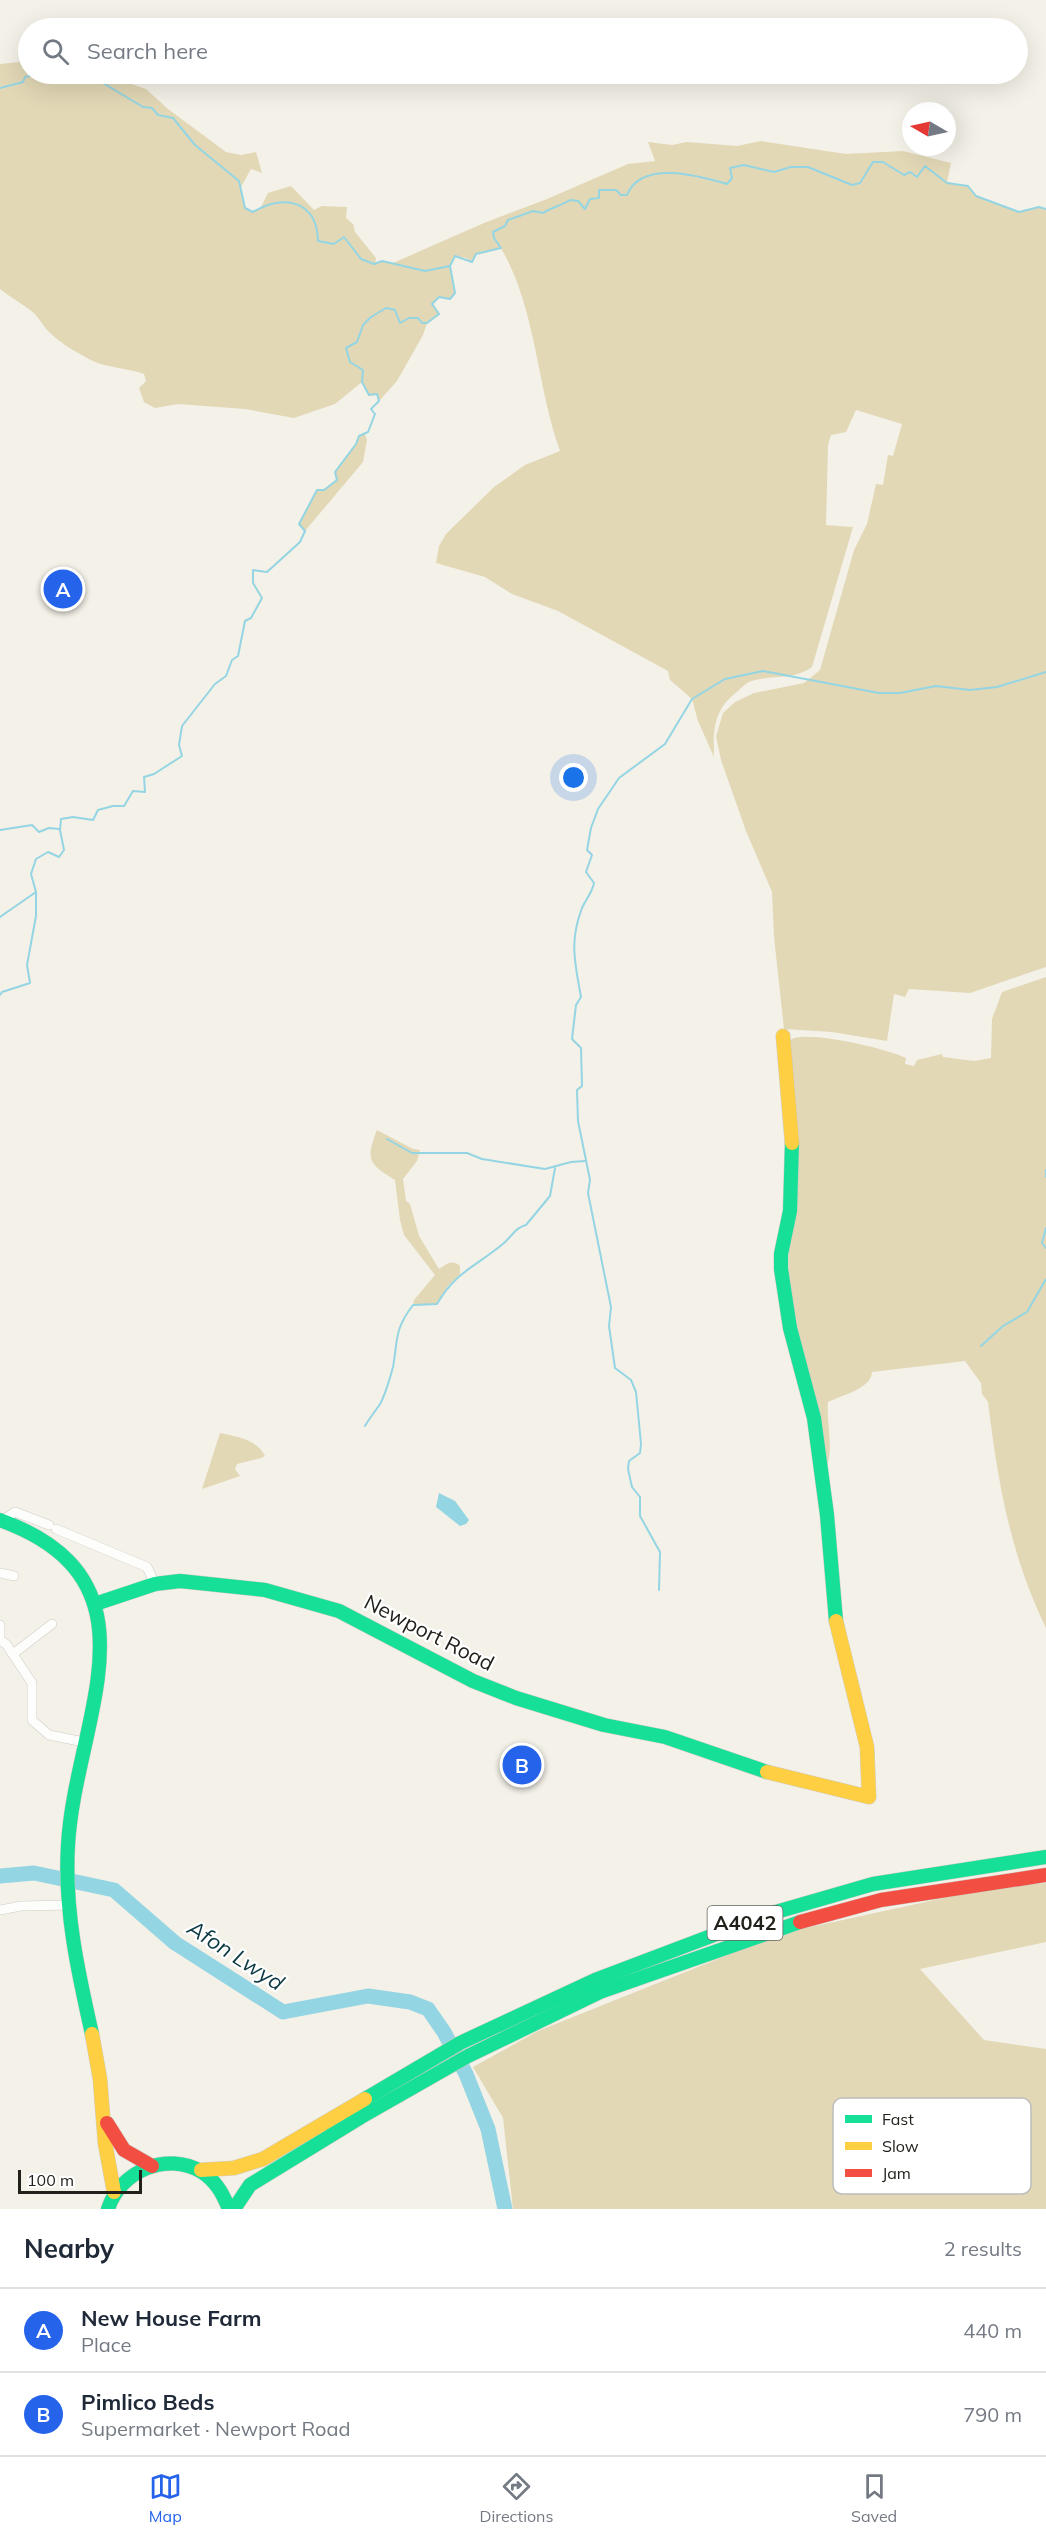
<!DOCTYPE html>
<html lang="en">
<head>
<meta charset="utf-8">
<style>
	:root { --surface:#fff; --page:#f2f2f3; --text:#1f2937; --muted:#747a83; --line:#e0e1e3; --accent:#2563eb }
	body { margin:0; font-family:Mulish,sans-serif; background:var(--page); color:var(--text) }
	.compass { position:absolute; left:902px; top:102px; width:54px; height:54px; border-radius:50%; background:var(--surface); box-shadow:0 6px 24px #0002; rotate:279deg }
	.scale { position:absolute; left:18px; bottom:15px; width:124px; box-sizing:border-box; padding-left:6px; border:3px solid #22201a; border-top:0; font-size:16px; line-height:21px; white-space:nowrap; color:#22201a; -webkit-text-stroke:4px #fff; paint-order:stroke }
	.you { position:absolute; left:574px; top:778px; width:21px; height:21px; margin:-15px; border:4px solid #fff; border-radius:50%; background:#1a73e8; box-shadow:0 0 0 9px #1a73e833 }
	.badge { display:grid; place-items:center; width:39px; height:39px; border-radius:50%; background:var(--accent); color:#fff; font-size:20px; font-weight:700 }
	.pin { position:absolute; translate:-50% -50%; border:3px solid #fff; box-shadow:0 2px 6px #0006 }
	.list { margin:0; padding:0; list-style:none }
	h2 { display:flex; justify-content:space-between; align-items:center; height:78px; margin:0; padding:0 24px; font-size:26px }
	h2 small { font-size:20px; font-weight:400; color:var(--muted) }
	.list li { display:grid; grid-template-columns:39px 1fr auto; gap:18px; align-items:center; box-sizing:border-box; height:84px; padding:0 24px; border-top:2px solid var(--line) }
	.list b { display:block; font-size:22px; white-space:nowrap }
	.list p { margin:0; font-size:20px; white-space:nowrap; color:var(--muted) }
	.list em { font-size:20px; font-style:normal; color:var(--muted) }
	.icon { flex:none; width:33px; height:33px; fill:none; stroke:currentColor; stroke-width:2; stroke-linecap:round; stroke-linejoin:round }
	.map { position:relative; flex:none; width:1046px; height:2209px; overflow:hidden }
	.search { position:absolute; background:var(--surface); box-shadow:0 6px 24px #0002; left:18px; right:18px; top:18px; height:66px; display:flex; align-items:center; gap:15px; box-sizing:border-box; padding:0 21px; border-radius:33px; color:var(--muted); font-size:22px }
	.sheet { height:246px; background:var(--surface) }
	nav { display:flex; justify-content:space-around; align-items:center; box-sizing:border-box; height:84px; border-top:2px solid var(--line); background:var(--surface); font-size:16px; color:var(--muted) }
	nav a { display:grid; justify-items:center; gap:3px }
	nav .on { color:var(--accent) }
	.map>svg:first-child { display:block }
	.green { fill:#e2d8b6 }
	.water { fill:#94d5e3 }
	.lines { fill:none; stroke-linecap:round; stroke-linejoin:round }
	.stream { stroke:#94d5e3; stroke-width:2 }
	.river { stroke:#94d5e3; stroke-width:15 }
	.street-casing { stroke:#ceccc4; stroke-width:10 }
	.fast-casing { stroke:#ceccc4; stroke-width:15 }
	.slow-casing { stroke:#ceccc4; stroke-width:15 }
	.jam-casing { stroke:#ceccc4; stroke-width:15 }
	.street { stroke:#fdfdfc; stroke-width:9 }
	.fast { stroke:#16e098; stroke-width:14 }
	.slow { stroke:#ffcf43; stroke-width:14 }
	.jam { stroke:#f24e42; stroke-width:14 }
	.labels { text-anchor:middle; stroke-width:4.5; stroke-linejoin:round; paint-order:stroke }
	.shield { fill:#fff; stroke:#64635f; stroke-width:1.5 }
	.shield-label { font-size:20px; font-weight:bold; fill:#22201a }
	.street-label { font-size:21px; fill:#22201a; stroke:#fff }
	.water-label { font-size:22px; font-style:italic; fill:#0c3943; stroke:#fff }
	.key { fill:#fff; stroke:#bdbcba; stroke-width:1.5 }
	.key-label { font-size:16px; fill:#22201a }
</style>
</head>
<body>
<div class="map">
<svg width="1046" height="2209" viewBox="0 0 1046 2209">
	<rect width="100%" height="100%" fill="#f4f1e8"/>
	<g class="green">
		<path d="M28 61V74H110L109 76 146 89 168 109 226 152 241 155 256 152 262 173 251 169 241 187 245 208 253 212 261 207 268 193 291 186 314 210 322 206 347 207 346 218 353 224 355 232 376 258 375 264 382 261 393 263 484 223 547 199 628 164 655 161 648 142 672 145 687 142 737 146 761 141 846 154 903 151 951 163 947 182 968 186 977 196 1018 212 1039 207 1046 209V967L970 993 909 989 905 997 894 994 887 1041 832 1032 784 1029 774 937 772 892 746 831 721 760 716 736 723 713 735 702 754 693 804 683 820 670 854 550 867 524 876 484 883 485 888 455 893 456 902 424 856 410 846 432 831 435 828 445 826 525 853 527 812 667C793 681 770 674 749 682 745 684 741 688 738 691 714 709 713 728 714 757L698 721 692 699 670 680 668 671 558 611 512 594 485 577 436 563 439 546 446 534 494 487 525 465 560 451C536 384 537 311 501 248L476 254 472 262 466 258 455 256 450 266 455 293 450 299 439 297 433 304 439 314 427 323 423 335 397 381 379 401 377 394 369 395 362 382 335 404 294 418 245 409 178 404 155 408 144 402 139 388 146 381 144 374C127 368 110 368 95 362 79 354 61 344 48 331 43 326 39 318 34 313 23 304 11 298 0 289V64Z"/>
		<path d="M365 434 367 440 363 462 305 531 299 524 317 490H324L337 480 335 472 356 444 359 436Z"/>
		<path d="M1046 977V1628C1010 1554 998 1483 988 1402L982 1394 981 1383 965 1361 872 1372C871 1389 842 1395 828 1402 826 1423 835 1452 825 1470L793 1317 794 1302 789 1293 786 1046C787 1044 790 1041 792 1039 808 1030 889 1049 906 1058L905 1064 914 1066 917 1060 942 1054 943 1057 974 1061 991 1058 992 1019 1002 992Z"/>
		<path d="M377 1130 413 1149 420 1150 417 1161 403 1179 406 1201 410 1204 419 1236 439 1269C447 1264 452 1259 460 1266V1274L447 1287 437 1304 413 1305 414 1300 435 1275 404 1235 400 1220 395 1180C369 1164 365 1161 377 1130Z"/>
		<path d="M220 1433C237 1437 257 1439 265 1456L261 1458 237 1464 235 1469 240 1476 202 1489Z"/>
		<path d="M1046 1883V1942L920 1969 984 2040 1046 2049V2209H513L503 2118 473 2067 538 2031 783 1933 985 1889Z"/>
	</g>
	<path class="water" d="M439 1493 455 1501 469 1520 466 1524 460 1526 436 1507Z"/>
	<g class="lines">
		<g class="stream">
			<path d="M0 88 23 82 25 77 39 74 103 83 143 107 152 108 158 115 173 118 195 145 239 181 245 208 253 212C284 193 317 201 318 241L334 244 344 237 361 259 374 264 382 261 425 271 450 266"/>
			<path d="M0 830 32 825 39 832 49 828 59 829"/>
			<path d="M0 917 36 892"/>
			<path d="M0 995 2 992 30 983 27 965 36 916V892L31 874 36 859 48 852 59 857 64 850 60 830 61 819 73 817 93 820 98 810 113 806H124L133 791 145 792 144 777 154 774 182 756 179 745 182 726 215 684 226 676 232 660 238 656 245 621 251 618 262 598 253 583V570L267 572 300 542 305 531 299 524 317 490H324L337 480 335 472 356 444 359 436 368 432 375 414 371 409 379 401 377 394 369 395 362 382 363 370 350 362 346 348 357 342 363 325 371 317 386 308 395 310 400 323 409 318H418L422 323H427L439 314 432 304 439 297 450 299 455 293 450 266 455 256 472 262 476 254 501 248 494 238 493 232 505 226 508 220 533 211 543 213C552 207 561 206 570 200L578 201 585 209 590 199 599 198V190H616L621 195H627C641 159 700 176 727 184L732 178 730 168 744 165 774 172 791 167H808L852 185 860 183 873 162H883L904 175 910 172 917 177 925 166 947 183 968 186 976 196 1019 212 1039 207 1046 209"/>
			<path d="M387 1139 412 1153H467L482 1159 545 1169 571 1162 585 1161"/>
			<path d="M1046 1170V1177"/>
			<path d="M1046 1228 1042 1243 1046 1248"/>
			<path d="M981 1346 1003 1326 1027 1312 1046 1279"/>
			<path d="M365 1426C369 1419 373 1414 378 1407 383 1402 391 1375 393 1367 398 1339 394 1330 413 1305L437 1304C456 1271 477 1266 504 1243 511 1237 516 1227 526 1225L550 1196 555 1168"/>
			<path d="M659 1590 660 1552 640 1516V1497L632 1487 628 1469 629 1461 640 1453 641 1444 636 1392 631 1380 615 1368 609 1326 611 1307 588 1193 590 1180 578 1121 577 1090 582 1086 581 1048 572 1039 576 1005 581 997C575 963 569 942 582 908 586 899 592 893 594 883L586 872 592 855 587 850 591 828 598 809 619 778 665 744 692 699 725 679 763 671 879 693H900L936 686 970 690 997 687 1046 672"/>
		</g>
		<path class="river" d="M0 1876 34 1873 114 1890 175 1943 283 2012 368 1996 410 2002 428 2009 444 2032 466 2074 488 2129 505 2209"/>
		<g class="street-casing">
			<g id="street">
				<path d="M3 1520 15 1512 49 1525"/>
				<path d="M56 1529 147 1567 155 1584"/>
				<path d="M0 1573 14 1576"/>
				<path d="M0 1625V1637"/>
				<path d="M0 1640 6 1644 32 1683V1720L49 1735 84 1742"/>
				<path d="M13 1654 52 1624"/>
				<path d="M0 1910 21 1906 69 1905"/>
			</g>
		</g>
		<g class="fast-casing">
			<g id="fast">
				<path d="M792 1143 790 1211 781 1254V1269L790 1328 814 1418 827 1515 836 1621"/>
				<path d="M0 1520C168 1581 75 1719 68 1845 64 1909 78 1972 92 2034"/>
				<path d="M95 1604 155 1584 180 1581 265 1590 339 1611 473 1681 516 1698 604 1725 665 1737 767 1772"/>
				<path d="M365 2099 460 2043 595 1980 769 1914 873 1884 1046 1857"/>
				<path d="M108 2209C120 2171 167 2151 202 2172 216 2181 223 2194 229 2209"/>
				<path d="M234 2209 250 2185 361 2117 468 2056 600 1992 800 1922"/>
			</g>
		</g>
		<g class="slow-casing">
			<g id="slow">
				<path d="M783 1036 792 1143"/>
				<path d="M767 1772 869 1797 867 1747 836 1621"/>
				<path d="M92 2034 100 2079 105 2143 114 2192"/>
				<path d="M201 2170 234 2168 263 2159 365 2099"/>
			</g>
		</g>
		<g class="jam-casing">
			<g id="jam">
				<path d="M800 1922 881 1900 1046 1875"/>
				<path d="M107 2123 124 2150 152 2166"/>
			</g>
		</g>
		<use href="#street" class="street"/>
		<use href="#fast" class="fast"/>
		<use href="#slow" class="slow"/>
		<use href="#jam" class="jam"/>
	</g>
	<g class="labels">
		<rect class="shield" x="707.5" y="1906" width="75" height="34" rx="4.5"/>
		<g class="shield-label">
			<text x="745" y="1930">A4042</text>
		</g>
		<g class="street-label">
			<text transform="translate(429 1633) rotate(27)" y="7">Newport Road</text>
		</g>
		<g class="water-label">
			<text transform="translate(236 1955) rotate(33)" y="8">Afon Lwyd</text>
		</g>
	</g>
	<rect x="833" y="2098" width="198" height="96" rx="9" class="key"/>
	<rect x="845" y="2115" width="27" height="8" fill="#16e098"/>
	<rect x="845" y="2142" width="27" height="8" fill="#ffcf43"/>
	<rect x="845" y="2169" width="27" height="8" fill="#f24e42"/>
	<g class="key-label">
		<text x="882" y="2125">Fast</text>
		<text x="882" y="2152">Slow</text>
		<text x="882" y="2179">Jam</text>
	</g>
</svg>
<svg class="compass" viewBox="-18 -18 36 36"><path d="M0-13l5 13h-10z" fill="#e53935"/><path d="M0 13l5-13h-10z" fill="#747a83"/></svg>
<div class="scale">100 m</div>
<div class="you"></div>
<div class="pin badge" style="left:63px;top:589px">A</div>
<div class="pin badge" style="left:522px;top:1765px">B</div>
<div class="search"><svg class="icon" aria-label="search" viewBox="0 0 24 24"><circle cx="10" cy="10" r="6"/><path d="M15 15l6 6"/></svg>Search here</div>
</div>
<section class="sheet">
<h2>Nearby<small>2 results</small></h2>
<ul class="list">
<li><span class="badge">A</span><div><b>New House Farm</b><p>Place</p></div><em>440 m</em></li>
<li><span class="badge">B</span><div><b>Pimlico Beds</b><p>Supermarket · Newport Road</p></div><em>790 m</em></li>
</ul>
</section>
<nav>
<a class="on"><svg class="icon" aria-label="map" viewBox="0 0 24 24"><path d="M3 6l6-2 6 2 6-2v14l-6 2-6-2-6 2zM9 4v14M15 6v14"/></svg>Map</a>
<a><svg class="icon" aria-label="directions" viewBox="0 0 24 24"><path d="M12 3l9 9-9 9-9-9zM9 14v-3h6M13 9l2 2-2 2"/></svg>Directions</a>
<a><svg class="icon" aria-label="saved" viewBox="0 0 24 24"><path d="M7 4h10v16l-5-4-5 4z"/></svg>Saved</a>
</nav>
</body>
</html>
